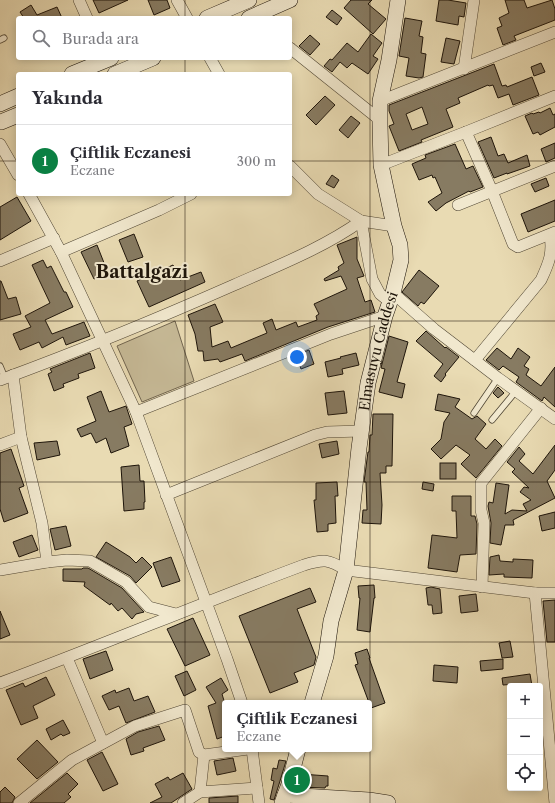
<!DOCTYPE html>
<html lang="tr">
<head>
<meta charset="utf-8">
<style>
	:root { --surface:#fff; --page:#f7f7f7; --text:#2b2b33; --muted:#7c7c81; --line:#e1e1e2; --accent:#0b8043 }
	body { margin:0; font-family:"Libre Caslon Text",serif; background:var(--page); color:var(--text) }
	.controls { position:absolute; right:12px; bottom:12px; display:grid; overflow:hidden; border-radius:4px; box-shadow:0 2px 10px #0003 }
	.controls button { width:36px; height:36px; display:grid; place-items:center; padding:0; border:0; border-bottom:1px solid var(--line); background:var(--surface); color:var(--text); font:20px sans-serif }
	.you { position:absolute; left:297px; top:357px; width:14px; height:14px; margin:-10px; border:3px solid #fff; border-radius:50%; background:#1a73e8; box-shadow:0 0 0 6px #1a73e833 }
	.badge { display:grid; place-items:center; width:26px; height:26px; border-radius:50%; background:var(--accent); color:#fff; font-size:13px; font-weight:700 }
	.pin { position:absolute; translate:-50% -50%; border:2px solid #fff; box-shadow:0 1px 4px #0006 }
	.popup { position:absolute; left:222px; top:700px; width:150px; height:52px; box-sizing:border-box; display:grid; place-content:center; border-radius:4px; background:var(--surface); filter:drop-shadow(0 1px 3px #0005); font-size:13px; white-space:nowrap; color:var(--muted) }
	.popup b { font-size:15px; color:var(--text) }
	.popup::after { content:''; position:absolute; left:50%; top:100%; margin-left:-8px; border:8px solid transparent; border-top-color:var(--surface) }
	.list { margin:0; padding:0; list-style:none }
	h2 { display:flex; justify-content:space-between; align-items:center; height:52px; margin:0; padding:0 16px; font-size:17px }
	h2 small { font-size:13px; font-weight:400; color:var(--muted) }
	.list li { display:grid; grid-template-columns:26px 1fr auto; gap:12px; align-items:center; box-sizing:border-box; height:72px; padding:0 16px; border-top:1px solid var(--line) }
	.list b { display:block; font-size:15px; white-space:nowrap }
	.list p { margin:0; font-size:13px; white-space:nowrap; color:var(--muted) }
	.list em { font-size:13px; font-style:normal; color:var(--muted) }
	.icon { flex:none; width:22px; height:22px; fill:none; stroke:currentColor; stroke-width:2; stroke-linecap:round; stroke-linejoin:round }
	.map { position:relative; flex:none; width:555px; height:803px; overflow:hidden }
	.search { position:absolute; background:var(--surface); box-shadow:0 2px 10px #0003; left:16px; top:16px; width:276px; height:44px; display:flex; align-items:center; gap:10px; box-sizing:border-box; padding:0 14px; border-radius:4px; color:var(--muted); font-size:15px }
	.panel { position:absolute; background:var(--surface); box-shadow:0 2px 10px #0003; left:16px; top:72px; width:276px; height:124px; border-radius:4px }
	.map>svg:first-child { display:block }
	.green { fill:#c6b996; stroke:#726650 }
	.building { fill:#877b62; stroke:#1d140a; fill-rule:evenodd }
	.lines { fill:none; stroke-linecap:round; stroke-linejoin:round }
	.lane-casing { stroke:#504634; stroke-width:7 }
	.street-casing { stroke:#504634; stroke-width:12 }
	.secondary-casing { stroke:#1d140a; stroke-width:16 }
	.lane { stroke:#f1e8ce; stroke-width:5.5 }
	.street { stroke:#f1e8ce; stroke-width:11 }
	.secondary { stroke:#f1e8ce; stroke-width:15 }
	.grid { fill:none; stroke:#1d140a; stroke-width:1; stroke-opacity:0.55 }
	.labels { text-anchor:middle; stroke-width:4; stroke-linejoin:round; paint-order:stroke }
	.street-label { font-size:14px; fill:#1d140a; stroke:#f1e8ce }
	.district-label { font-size:18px; font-weight:bold; fill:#1d140a; stroke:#f1e8ce }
</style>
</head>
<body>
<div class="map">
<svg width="555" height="803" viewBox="0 0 555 803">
	<rect width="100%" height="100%" fill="#e9dbb3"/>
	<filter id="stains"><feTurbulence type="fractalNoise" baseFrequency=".005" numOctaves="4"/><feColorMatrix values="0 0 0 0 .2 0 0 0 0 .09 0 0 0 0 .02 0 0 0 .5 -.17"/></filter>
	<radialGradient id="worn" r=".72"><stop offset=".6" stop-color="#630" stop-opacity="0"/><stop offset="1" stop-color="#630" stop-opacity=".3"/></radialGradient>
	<path class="green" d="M175 321 194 381 142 402 117 346Z"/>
	<g class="building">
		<path d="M93 0H128L99 13Z"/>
		<path d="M148 0H167L170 8 154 15Z"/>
		<path d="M351 0H372L368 4 386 19 373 34 344 8Z"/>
		<path d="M439 0H448L466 3 464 17 459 16 458 25 436 21Z"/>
		<path d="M505 0H524L527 8 552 0 555 9V20L514 36 516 40 503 45 497 28 502 26 499 18 509 13Z"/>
		<path d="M31 5 37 15 57 7 62 18H24L20 12Z"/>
		<path d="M332 10 342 18 337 25 326 17Z"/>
		<path d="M405 18 422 21 419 36 423 37 421 53 426 54 423 77 419 78 406 76 409 58 399 56Z"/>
		<path d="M371 34 382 43 373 56 378 59 368 74 352 63 347 68 340 62 332 72 324 66 330 59 332 60 347 43 358 52Z"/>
		<path d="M310 35 320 44 310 55 299 46Z"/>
		<path d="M446 38 460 41 454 64 441 62Z"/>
		<path d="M541 63 545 72 534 76 531 67Z"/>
		<path d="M494 64 502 86 506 85 507 87 532 77 539 95 513 105 509 94 498 98 493 85 489 86 488 85 458 98 460 103 446 109 453 127 421 140 422 142 399 151 389 126 394 124 389 111V105ZM422 107 428 124 412 130 406 114Z"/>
		<path d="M325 96 335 105 316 125 306 115Z"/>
		<path d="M550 108 553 115 555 114V127L540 135 538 132 533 134 525 116 532 113 533 114 539 112 540 113Z"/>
		<path d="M351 116 360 123 348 138 339 130Z"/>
		<path d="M491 137 498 156 504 154 508 163 527 155 530 166 507 174V173L494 178 478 142Z"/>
		<path d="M555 143V158L546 162 541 149Z"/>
		<path d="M455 144 466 169 473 166 483 187 470 192 469 191 446 203 436 211 428 202 442 193 435 177 433 178 432 175 419 180 412 164 426 158 425 155Z"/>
		<path d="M332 175 339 180 334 188 326 184Z"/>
		<path d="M546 178 549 186 535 192 531 184Z"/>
		<path d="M17 197 31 221 0 240V207Z"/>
		<path d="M555 200V221L528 232 521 214Z"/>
		<path d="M134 234 143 257 128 262 119 240Z"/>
		<path d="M357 237V259L364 276 357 278 365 302 371 300 375 312 328 327 245 361 242 354 220 362 218 359 204 361 203 351H198L195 334 188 315 215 304 223 322 210 327 212 347 228 341 231 348 267 333 263 323 272 319 276 330 296 322 298 327 317 320 316 316 319 314 314 304 347 289 341 276 325 281 324 279 339 270 338 267 344 263 337 245Z"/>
		<path d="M97 245 108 273 94 279 81 252Z"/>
		<path d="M43 260 47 268 51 266 64 292H66L73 307 45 320 52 334 84 322 90 336 66 345 63 337 42 348 39 342 20 350 13 334 31 327 25 316 50 303 32 265Z"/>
		<path d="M173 265 180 280 201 272 205 282 149 307 137 281Z"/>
		<path d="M419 270 439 286 424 304 421 302 418 306 402 292Z"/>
		<path d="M0 281H1L8 299 16 297 21 314 0 320Z"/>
		<path d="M426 331 445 348 446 347 459 357 445 374 446 375 441 382 434 376 443 364 416 341Z"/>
		<path d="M389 336 408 342 397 382 405 384 402 398 379 392 385 369 381 368Z"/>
		<path d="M497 348 511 359 518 348 530 357 524 366 529 369 526 375 541 386 555 367V407L544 397 542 401 516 382 519 377 503 366 499 370 486 360Z"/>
		<path d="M309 350 314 364 301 369 296 355Z"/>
		<path d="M90 353 95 368 78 374 79 378 63 384 64 387 54 391 48 374 52 372 50 369Z"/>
		<path d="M356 353 359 365 342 369 343 374 328 377 325 362 341 358 340 357Z"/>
		<path d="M498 387 504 393 498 398 493 393Z"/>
		<path d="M101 391 109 412 126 406 132 424 124 427 129 446 111 453 106 438 96 443 91 433 81 437 77 429 96 421 87 397Z"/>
		<path d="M344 391 347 413 328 415 325 393Z"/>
		<path d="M438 394 460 399 455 407 472 419 477 416 486 424 475 439 486 449 495 439 502 446 476 478 461 464 470 455 456 445 441 459 431 449 441 439 444 422 450 413 435 410Z"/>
		<path d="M373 414H393L392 466H386V473H380L382 505 381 524 362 523 363 510H367L366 482H364L368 452H369L370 435H372Z"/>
		<path d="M57 441 60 455 37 460 34 443Z"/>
		<path d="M337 441 339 454 322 458 319 444Z"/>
		<path d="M555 445V470L547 481 555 498 513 520 514 525H505L501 545 490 543 491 523 488 506 489 502 493 503 496 483 509 485 505 514 512 510 527 511 523 504 531 500 520 492 524 487 529 488 512 472 515 469 507 462 519 447 525 454 519 461 533 474Z"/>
		<path d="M11 449 24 486 19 488 28 513 4 522 0 509V453Z"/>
		<rect x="440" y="463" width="16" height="16"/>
		<path d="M139 465 140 481H144L145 502H144V509L124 511 121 467Z"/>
		<path d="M337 482 338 496H335L336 523 328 524V531L317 532 314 500H316V483Z"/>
		<path d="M423 482 434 484 433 491 422 489Z"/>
		<path d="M452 496H471V516H475L477 524 476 554 460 555 457 572 428 568 432 535 457 538 456 511H452Z"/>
		<path d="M555 512V528L542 531 539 516Z"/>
		<path d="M66 526 71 546 55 550 50 529Z"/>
		<path d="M32 535 38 550 19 557 13 542Z"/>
		<path d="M106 542 130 557 136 563 142 557 152 567 136 583 130 576 96 557Z"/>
		<path d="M499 555 500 561 513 562V559L533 560 532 578 504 577V574L489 575 490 557Z"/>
		<path d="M171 557 180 581 162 587 153 563Z"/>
		<path d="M83 568H88L122 588 144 612 136 614 132 619 122 608 118 611 111 603 110 605 84 586 85 582 63 581V569H82Z"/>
		<path d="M374 585 375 598H374L370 632 357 630 360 598H359L358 586Z"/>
		<path d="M431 587 440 589 442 613 433 614 432 605H428L426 588Z"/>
		<path d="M310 588 316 602 297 609 316 657 314 665 294 673 298 682 270 693 239 616Z"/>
		<path d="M476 594 478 611 461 613 459 596Z"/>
		<path d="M555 600V642H547L543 601Z"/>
		<path d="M0 611 10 635 0 639Z"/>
		<path d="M193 618 210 655 185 666 167 629Z"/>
		<path d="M510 641 513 657 502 658 499 643Z"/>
		<path d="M367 649 370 658H369L385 703 371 708 355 665 358 664 355 653Z"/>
		<path d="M106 651 113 670 90 679 83 659Z"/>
		<path d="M503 659V669L481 671 480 661Z"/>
		<path d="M434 665 458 667 457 683 433 681Z"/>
		<path d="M187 671 196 690 184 696 175 676Z"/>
		<path d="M530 674 532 686H517V684L503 685 502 678Z"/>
		<path d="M46 677 55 695 33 706 38 718 21 725 6 690 23 683 25 687Z"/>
		<path d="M221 678 228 690 222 694 225 704V736L217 739 208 706 216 703 206 687Z"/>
		<path d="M129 688 134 701 148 696 155 712 126 723 119 706 109 710 102 696 115 690 116 693Z"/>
		<path d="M63 720 70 733 63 736 61 734 51 740 46 729Z"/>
		<path d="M159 726 165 740 143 748 144 751 131 755 126 739 138 732Z"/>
		<path d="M37 740 58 762 37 779 17 759Z"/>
		<path d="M102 752 118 784 103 791 87 760Z"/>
		<path d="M233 758 236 771 217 775 214 761Z"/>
		<path d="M279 760 286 761 280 781 274 800 270 799 274 781 271 780 273 768 277 769Z"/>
		<path d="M67 773 78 784 68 794 71 797 64 803H30Z"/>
		<path d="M183 773 192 789 171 803H150L162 797 155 784 168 777 170 780Z"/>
		<path d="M301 774 328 776V786H326L325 788 298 787Z"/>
		<path d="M5 787 15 797 12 803H0V792Z"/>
		<path d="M238 796V803H209V798Z"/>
	</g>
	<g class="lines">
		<g class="lane-casing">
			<g id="lane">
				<path d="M0 40 4 38"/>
				<path d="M0 366 5 378"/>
				<path d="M474 413 498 378"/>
				<path d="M492 420 516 391"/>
			</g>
		</g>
		<g class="street-casing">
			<g id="street">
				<path d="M79 0 87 18"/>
				<path d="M177 0 187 18"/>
				<path d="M290 48 380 120"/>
				<path d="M210 58 219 74"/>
				<path d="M464 69 474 0"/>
				<path d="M380 101 555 32"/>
				<path d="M466 132 492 191 513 244 518 247 555 232"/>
				<path d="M0 144 18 175"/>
				<path d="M381 165 466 132 555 96"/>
				<path d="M290 166 318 194 361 221 372 279 380 294 390 302"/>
				<path d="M29 194 61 252 136 412 227 659 242 703"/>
				<path d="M458 205 555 166"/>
				<path d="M61 252 159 210 191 194"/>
				<path d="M0 261 54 238"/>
				<path d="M393 293 434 329 498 378 555 419"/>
				<path d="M475 360 541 280C549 263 553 253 550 235"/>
				<path d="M0 380C79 351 157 319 234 285 277 266 323 248 361 221L394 226"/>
				<path d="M136 412 331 334 385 316"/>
				<path d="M0 445 21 437"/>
				<path d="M166 495 315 435 327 432 361 431"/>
				<path d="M47 562 67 560 90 561 126 582 149 607 176 614"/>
				<path d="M0 570 47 562 42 523 21 437 13 375"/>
				<path d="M482 587 484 523 481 510V483L541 408"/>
				<path d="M535 593H555"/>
				<path d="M67 658 103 743"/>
				<path d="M0 683C102 645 202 603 304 565 324 559 328 559 346 570L535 593 555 803"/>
				<path d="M252 749 259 803"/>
				<path d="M200 792 204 755"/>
				<path d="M19 803 72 760 135 726 185 710 199 752 204 755 248 749"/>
				<path d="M183 803 200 792 257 788"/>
			</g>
		</g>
		<g class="secondary-casing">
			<g id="secondary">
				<path d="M207 18 249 0"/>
				<path d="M249 18 290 0"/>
				<path d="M72 74 111 58"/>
				<path d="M115 74 153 58"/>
				<path d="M0 104 18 96"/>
				<path d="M1 122 18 115"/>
				<path id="s1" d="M312 703 326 656 331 621 346 570 359 448 368 383 385 316 393 293 401 260 400 245 394 226 381 165 380 124V101L389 60 398 0"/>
				<path d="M285 795 369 800 388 803"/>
				<path d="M282 803 289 784 298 749"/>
			</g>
		</g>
		<use href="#lane" class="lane"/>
		<use href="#street" class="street"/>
		<use href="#secondary" class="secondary"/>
	</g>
	<path class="grid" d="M185 0V18M370 0V803M185 58V74M0 161H18M290 161H555M185 194V803M0 321H555M0 482H555M0 642H555"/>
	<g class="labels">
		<g class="street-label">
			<text dy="5" stroke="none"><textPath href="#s1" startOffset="359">Elmasuyu Caddesi</textPath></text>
		</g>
		<g class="district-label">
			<text x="142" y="278">Battalgazi</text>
		</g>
	</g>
	<rect width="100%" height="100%" filter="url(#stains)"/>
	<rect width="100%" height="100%" fill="url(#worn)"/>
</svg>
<div class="controls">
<button>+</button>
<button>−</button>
<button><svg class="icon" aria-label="locate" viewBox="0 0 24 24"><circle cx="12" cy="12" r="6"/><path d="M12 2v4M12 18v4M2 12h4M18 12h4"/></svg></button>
</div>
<div class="you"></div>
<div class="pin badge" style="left:297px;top:780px">1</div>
<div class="popup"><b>Çiftlik Eczanesi</b>Eczane</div>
<div class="search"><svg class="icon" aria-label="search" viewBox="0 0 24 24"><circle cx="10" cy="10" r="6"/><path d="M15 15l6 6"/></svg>Burada ara</div>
<section class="panel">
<h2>Yakında<small></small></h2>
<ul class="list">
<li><span class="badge">1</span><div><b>Çiftlik Eczanesi</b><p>Eczane</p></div><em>300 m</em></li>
</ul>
</section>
</div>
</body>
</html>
